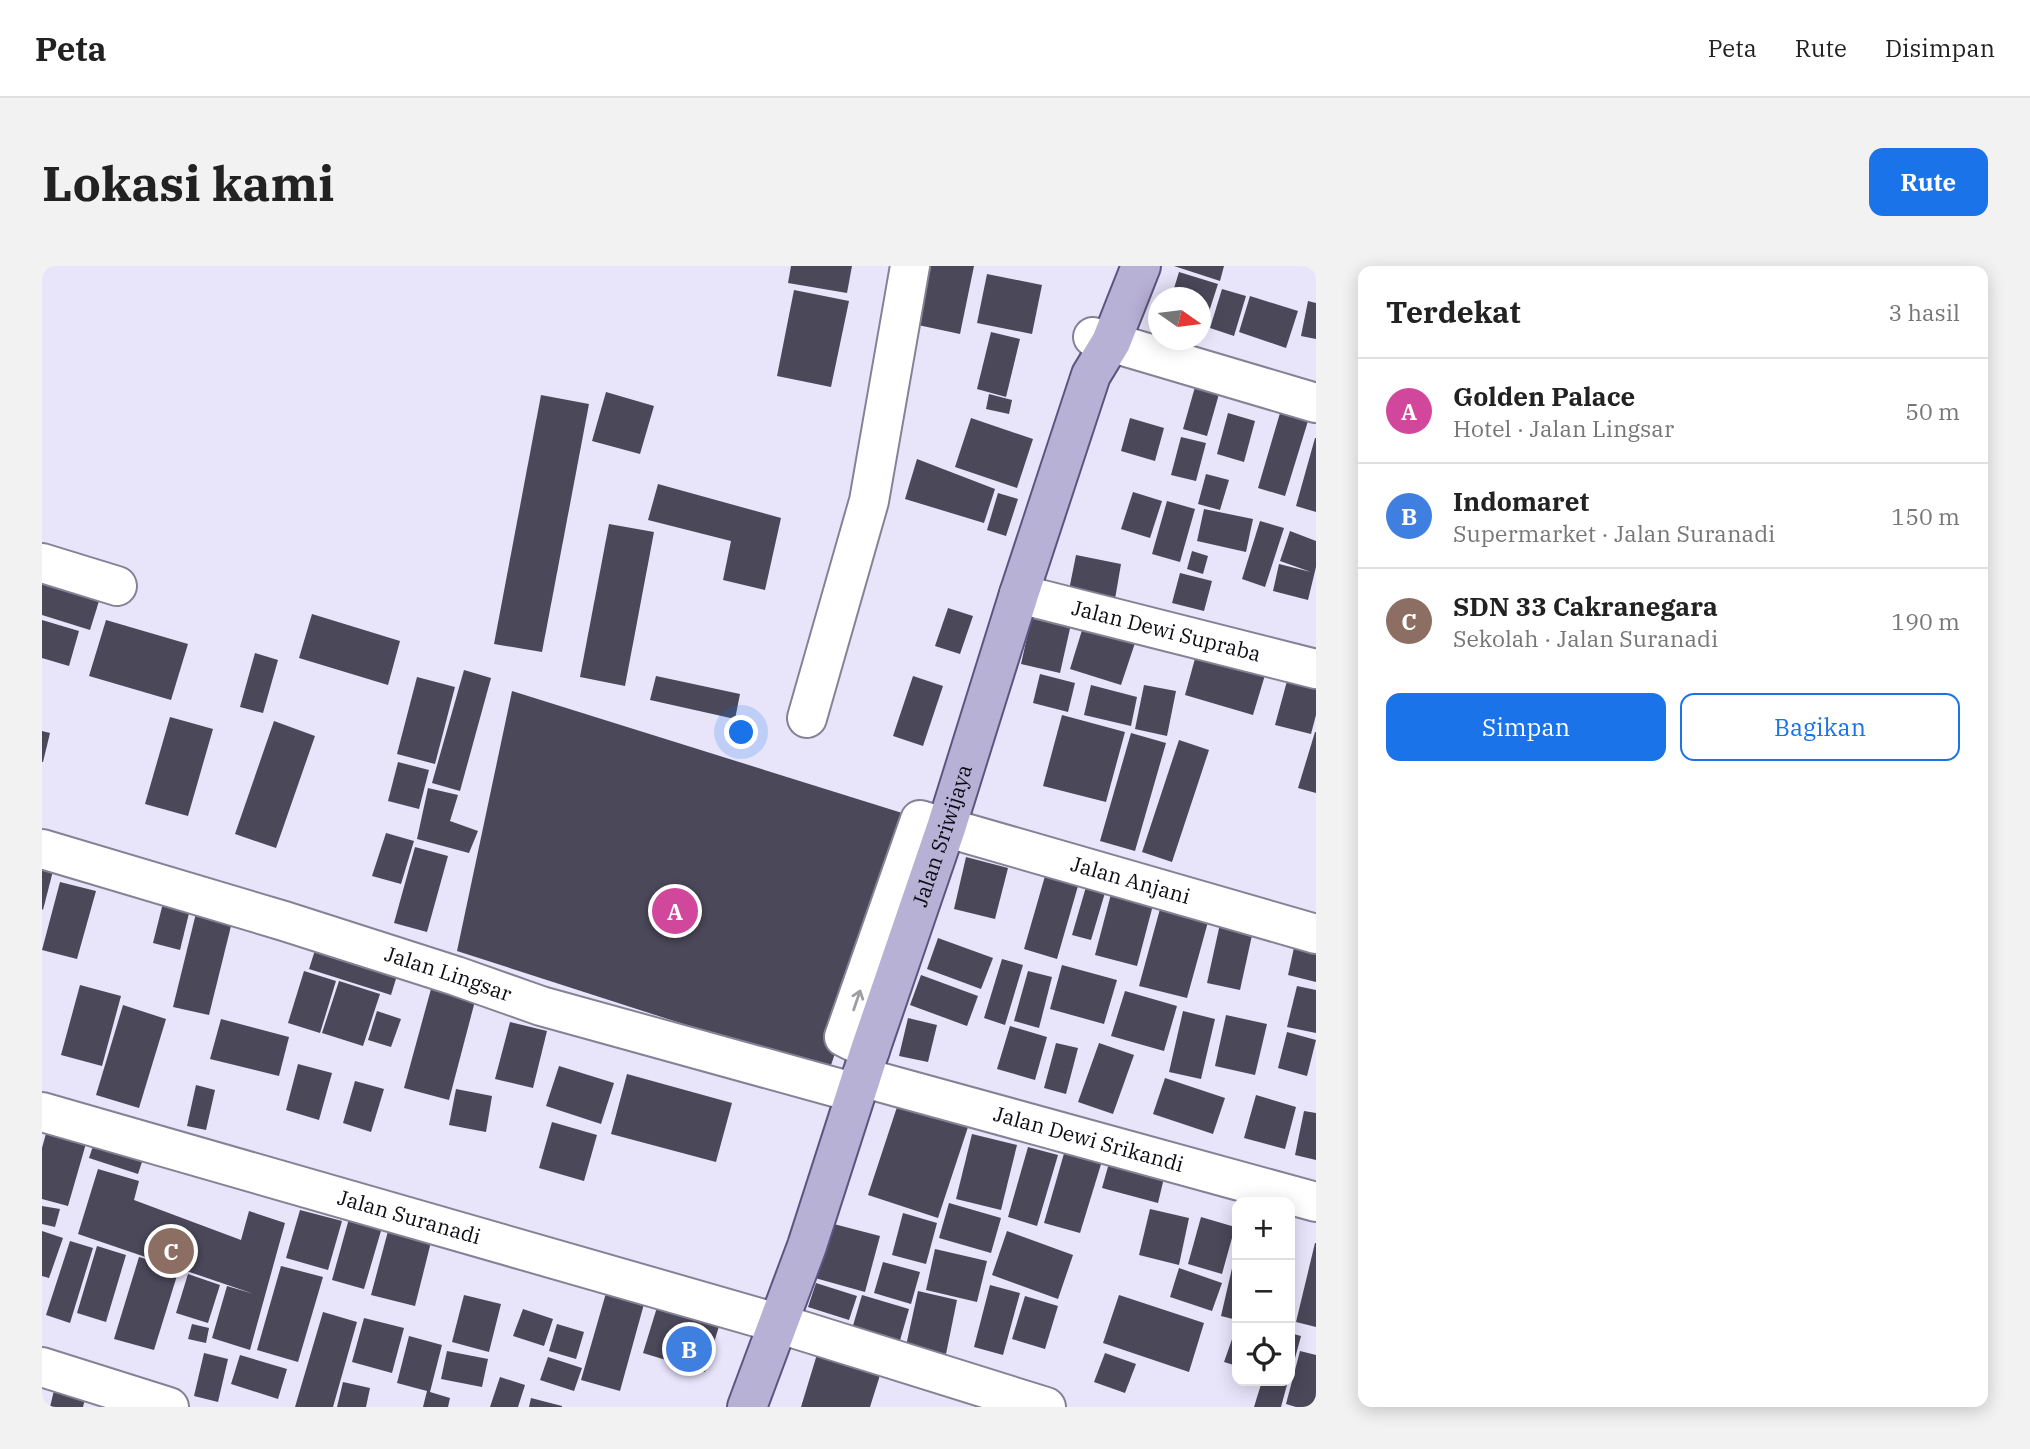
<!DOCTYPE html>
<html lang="id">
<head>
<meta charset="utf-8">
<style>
	:root { --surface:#fff; --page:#f2f2f2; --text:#222; --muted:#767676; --line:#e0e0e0; --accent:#1a73e8 }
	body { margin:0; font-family:"IBM Plex Serif",serif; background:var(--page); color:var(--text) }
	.controls { position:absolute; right:21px; bottom:21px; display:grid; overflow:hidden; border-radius:14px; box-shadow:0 4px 18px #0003 }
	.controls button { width:63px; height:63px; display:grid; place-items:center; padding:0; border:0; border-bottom:2px solid var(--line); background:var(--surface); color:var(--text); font:35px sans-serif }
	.compass { position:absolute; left:1106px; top:21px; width:63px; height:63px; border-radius:50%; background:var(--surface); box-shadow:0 4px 18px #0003; rotate:104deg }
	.you { position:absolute; left:700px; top:467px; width:24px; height:24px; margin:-18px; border:5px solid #fff; border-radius:50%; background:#1a73e8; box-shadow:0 0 0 10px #1a73e833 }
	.badge { display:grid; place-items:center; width:46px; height:46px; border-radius:50%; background:var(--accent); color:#fff; font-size:23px; font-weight:700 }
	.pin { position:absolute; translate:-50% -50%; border:4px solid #fff; box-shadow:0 2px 7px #0006 }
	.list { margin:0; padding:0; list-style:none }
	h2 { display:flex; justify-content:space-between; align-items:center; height:91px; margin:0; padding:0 28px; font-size:30px }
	h2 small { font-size:23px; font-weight:400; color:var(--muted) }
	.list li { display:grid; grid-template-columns:46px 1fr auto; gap:21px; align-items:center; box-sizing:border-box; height:105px; padding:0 28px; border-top:2px solid var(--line) }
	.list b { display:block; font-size:26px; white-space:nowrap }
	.list p { margin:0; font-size:23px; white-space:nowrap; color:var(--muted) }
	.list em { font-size:23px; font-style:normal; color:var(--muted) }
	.actions { display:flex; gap:14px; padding:21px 28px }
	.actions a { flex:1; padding:16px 0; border:2px solid var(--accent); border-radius:14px; text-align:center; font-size:24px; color:var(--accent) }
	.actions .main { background:var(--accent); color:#fff }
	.icon { flex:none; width:38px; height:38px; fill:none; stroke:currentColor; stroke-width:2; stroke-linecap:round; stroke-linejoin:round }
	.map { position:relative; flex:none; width:1274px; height:1141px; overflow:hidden; border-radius:14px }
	header { display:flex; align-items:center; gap:42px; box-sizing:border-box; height:98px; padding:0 35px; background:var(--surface); border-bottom:2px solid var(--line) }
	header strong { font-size:33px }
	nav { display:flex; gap:38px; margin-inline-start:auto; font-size:24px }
	.intro { display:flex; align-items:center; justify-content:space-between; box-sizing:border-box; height:168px; padding:0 42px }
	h1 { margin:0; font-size:49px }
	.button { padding:18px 32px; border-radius:14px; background:var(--accent); color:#fff; font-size:24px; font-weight:700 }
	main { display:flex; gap:42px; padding:0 42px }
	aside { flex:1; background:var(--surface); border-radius:14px; box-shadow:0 4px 18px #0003 }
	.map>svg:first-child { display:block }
	.building { fill:#4a4859 }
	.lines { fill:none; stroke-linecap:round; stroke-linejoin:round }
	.minor-casing { stroke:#858295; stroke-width:42 }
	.major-casing { stroke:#5d5580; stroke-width:42 }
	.minor { stroke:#fff; stroke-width:38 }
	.major { stroke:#b8b1d6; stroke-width:38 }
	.oneway { stroke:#9e9ea1 }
	.labels { text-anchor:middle; stroke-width:7; stroke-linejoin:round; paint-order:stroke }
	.street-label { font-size:21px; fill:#0d0c13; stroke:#f5f4fd }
</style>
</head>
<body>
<header>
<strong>Peta</strong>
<nav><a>Peta</a><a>Rute</a><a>Disimpan</a></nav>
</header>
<div class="intro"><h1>Lokasi kami</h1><a class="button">Rute</a></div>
<main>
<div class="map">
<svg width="1274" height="1141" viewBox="0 0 1274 1141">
	<rect width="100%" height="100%" fill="#e8e5fb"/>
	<g class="building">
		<path d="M749 0H810L805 27 746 17Z"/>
		<path d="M889 0H932L918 68 876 59Z"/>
		<path d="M1132 0H1182L1178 15Z"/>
		<path d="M1137 6 1176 18 1164 55 1158 53V32H1129Z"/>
		<path d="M945 8 1000 19 990 68 935 57Z"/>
		<path d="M1180 23 1204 30 1192 70 1168 62Z"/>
		<path d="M752 24 807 35 789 121 735 110Z"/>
		<path d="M1208 30 1256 45 1244 82 1197 66Z"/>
		<path d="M1266 35 1274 37V73L1259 70Z"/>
		<path d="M949 66 978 73 964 131 935 123Z"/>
		<path d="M1153 121 1177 128 1165 170 1141 163Z"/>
		<path d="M564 126 612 140 598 188 550 175Z"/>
		<path d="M947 128 970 134 967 148 944 143Z"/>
		<path d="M499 129 547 138 500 386 452 378Z"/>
		<path d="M1186 147 1213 155 1202 196 1175 188Z"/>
		<path d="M1238 147 1266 155 1243 230 1216 222Z"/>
		<path d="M929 152 991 173 975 222 913 201Z"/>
		<path d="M1088 152 1122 162 1113 195 1079 185Z"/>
		<path d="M1139 171 1164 177 1154 215 1129 209Z"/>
		<path d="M1273 172H1274V246L1254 240Z"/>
		<path d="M875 193 953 223 942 257 863 233Z"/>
		<path d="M1164 208 1187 214 1178 244 1156 238Z"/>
		<path d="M616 218 739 252 723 324 681 314 689 275 606 254Z"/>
		<path d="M1091 226 1120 235 1108 272 1079 263Z"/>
		<path d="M956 227 976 233 964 270 945 264Z"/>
		<path d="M1125 235 1153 243 1138 296 1110 288Z"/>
		<path d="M1162 243 1211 253 1204 286 1155 275Z"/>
		<path d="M1218 255 1242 262 1223 321 1200 313Z"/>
		<path d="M567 258 612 266 583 420 538 411Z"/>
		<path d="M1248 265 1274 275V301L1266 334 1231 325 1237 298 1269 306 1238 295Z"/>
		<path d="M1150 285 1166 290 1161 308 1145 303Z"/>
		<path d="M1034 289 1079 298 1073 333 1027 324Z"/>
		<path d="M0 300 62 319 48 364 0 349Z"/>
		<path d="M1138 307 1170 315 1162 345 1130 337Z"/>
		<path d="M906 342 931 350 918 388 893 380Z"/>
		<path d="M270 348 358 375 346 419 257 392Z"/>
		<path d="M990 349 1029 358 1018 407 979 398Z"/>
		<path d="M0 354 37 365 27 400 0 392Z"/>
		<path d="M64 354 146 378 129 434 47 410Z"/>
		<path d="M1041 361 1093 377 1079 419 1028 403Z"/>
		<path d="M213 387 236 394 221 447 198 441Z"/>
		<path d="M1154 389 1223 409 1211 449 1143 429Z"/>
		<path d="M422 404 449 412 418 525 390 517Z"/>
		<path d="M998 408 1033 417 1026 446 991 437Z"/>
		<path d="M614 410 698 428 693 453 608 434Z"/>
		<path d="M871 410 901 420 881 480 851 470Z"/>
		<path d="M375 411 413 421 393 498 355 488Z"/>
		<path d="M1245 415 1274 422V449L1269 468 1233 459Z"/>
		<path d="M1049 419 1095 431 1089 460 1042 449Z"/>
		<path d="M1102 419 1134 425 1125 470 1093 463Z"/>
		<path d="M470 425 873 551 787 805 415 685Z"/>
		<path d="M1020 449 1083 466 1064 536 1001 520Z"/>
		<path d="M128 451 171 463 146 550 103 538Z"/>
		<path d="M232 455 273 470 234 582 193 568Z"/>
		<path d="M0 465 8 467 1 496H0Z"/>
		<path d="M1273 466H1274V527L1256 522Z"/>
		<path d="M1089 467 1124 477 1093 585 1058 575Z"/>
		<path d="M1137 474 1167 484 1130 596 1100 586Z"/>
		<path d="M356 496 387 504 377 543 346 535Z"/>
		<path d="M386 522 416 529 408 555 436 565 427 587 375 573Z"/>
		<path d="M344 567 372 575 359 618 330 610Z"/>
		<path d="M373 581 406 590 385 666 352 657Z"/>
		<path d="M924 591 966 602 953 653 912 643Z"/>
		<path d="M0 598 12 601 1 644 0 643Z"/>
		<path d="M1005 603 1038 613 1015 693 982 683Z"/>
		<path d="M1046 614 1065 620 1049 674 1030 669Z"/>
		<path d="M18 616 54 625 35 693 0 684Z"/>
		<path d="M1069 628 1111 639 1095 700 1053 689Z"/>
		<path d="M1121 632 1169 645 1145 732 1097 720Z"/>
		<path d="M122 633 149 639 138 684 111 677Z"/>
		<path d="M155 643 191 652 167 749 131 741Z"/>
		<path d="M1179 653 1212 660 1198 724 1165 717Z"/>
		<path d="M896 672 951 692 939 723 885 703Z"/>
		<path d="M1253 677 1274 682V716L1246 709Z"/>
		<path d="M275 678 357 703 349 729 267 703Z"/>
		<path d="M960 693 981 699 963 759 942 752Z"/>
		<path d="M1020 699 1075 714 1062 758 1008 743Z"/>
		<path d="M262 705 294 715 278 767 246 757Z"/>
		<path d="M986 705 1010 711 997 762 972 755Z"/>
		<path d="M879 709 936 730 925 760 868 739Z"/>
		<path d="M297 715 338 728 321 780 280 767Z"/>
		<path d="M38 719 79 730 60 800 19 789Z"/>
		<path d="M1255 720 1274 724V767L1245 761Z"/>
		<path d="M389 723 433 735 407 834 362 822Z"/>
		<path d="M1083 725 1135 740 1122 785 1069 770Z"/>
		<path d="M81 739 124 753 97 842 54 829Z"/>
		<path d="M335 745 359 753 349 781 326 774Z"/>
		<path d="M1141 745 1173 753 1159 813 1127 806Z"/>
		<path d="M1184 749 1225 758 1213 809 1173 800Z"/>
		<path d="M866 752 895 759 886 796 857 790Z"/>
		<path d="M179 753 247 771 237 810 168 793Z"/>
		<path d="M468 756 505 765 491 822 453 813Z"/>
		<path d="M968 760 1005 771 993 814 955 803Z"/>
		<path d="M1245 766 1274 774 1265 810 1236 802Z"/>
		<path d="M1014 777 1036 782 1024 828 1002 822Z"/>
		<path d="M1057 777 1092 789 1071 848 1036 836Z"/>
		<path d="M256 798 290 807 277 854 244 844Z"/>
		<path d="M517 800 572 817 559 858 504 840Z"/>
		<path d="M585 808 690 837 674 896 569 868Z"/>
		<path d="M1123 812 1183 832 1171 868 1111 848Z"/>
		<path d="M313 815 342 823 329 866 301 857Z"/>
		<path d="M154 819 173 824 164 864 145 860Z"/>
		<path d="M414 823 450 830 444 866 407 859Z"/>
		<path d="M1214 829 1254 841 1243 883 1202 872Z"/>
		<path d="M856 838 926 861 896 952 826 929Z"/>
		<path d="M1262 845 1274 847V894L1253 889Z"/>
		<path d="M510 856 555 869 542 915 497 902Z"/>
		<path d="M5 864 45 874 26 940 0 933V882Z"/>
		<path d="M930 868 975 879 959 944 914 933Z"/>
		<path d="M54 871 103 887 96 908 47 892Z"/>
		<path d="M986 881 1016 889 995 960 966 951Z"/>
		<path d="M1023 884 1060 895 1038 967 1002 957Z"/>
		<path d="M1067 897 1122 912 1116 937 1060 922Z"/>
		<path d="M56 903 97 915 92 934 199 974 207 945 243 957 208 1084 170 1072 185 1020 212 1028 36 968Z"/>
		<path d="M907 937 959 952 949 987 897 972Z"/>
		<path d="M0 940 18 943 13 961 0 958Z"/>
		<path d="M1108 943 1147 952 1137 999 1097 989Z"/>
		<path d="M258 944 300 955 286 1004 244 992Z"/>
		<path d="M861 947 895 957 884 998 850 989Z"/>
		<path d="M308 949 341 958 322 1023 290 1014Z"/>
		<path d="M1159 951 1193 961 1180 1008 1146 998Z"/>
		<path d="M788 957 838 970 823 1026 773 1012Z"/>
		<path d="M0 965 21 972 7 1012 0 1010Z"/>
		<path d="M346 965 389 976 373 1040 329 1029Z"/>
		<path d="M965 965 1031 989 1016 1033 950 1009Z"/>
		<path d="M28 975 51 982 28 1057 4 1049Z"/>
		<path d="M1273 977H1274V1061L1254 1056Z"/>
		<path d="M55 980 84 989 64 1056 35 1047Z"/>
		<path d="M893 983 945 995 935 1036 884 1024Z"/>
		<path d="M1194 985H1195V1054L1179 1050Z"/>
		<path d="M97 991 137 1003 112 1084 72 1073Z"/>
		<path d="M841 996 878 1006 869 1038 832 1027Z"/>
		<path d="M239 1000 281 1011 256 1096 215 1084Z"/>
		<path d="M1137 1002 1180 1017 1170 1045 1128 1031Z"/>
		<path d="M146 1008 178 1019 166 1057 134 1047Z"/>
		<path d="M774 1017 815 1030 807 1054 766 1041Z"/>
		<path d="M948 1019 978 1027 961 1089 932 1081Z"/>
		<path d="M876 1025 915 1034 904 1088 864 1080Z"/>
		<path d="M564 1027 602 1038 578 1125 539 1114Z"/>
		<path d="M422 1029 459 1038 447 1086 410 1076Z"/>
		<path d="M820 1029 867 1043 857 1078 810 1063Z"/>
		<path d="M1077 1029 1162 1057 1147 1106 1061 1077Z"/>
		<path d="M983 1030 1016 1040 1003 1083 970 1073Z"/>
		<path d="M616 1038 678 1057 663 1106 601 1087Z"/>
		<path d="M481 1043 511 1053 502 1080 471 1070Z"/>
		<path d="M281 1046 315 1056 291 1141H253Z"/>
		<path d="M322 1052 362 1062 350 1107 310 1096Z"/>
		<path d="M150 1058 167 1062 164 1077 146 1073Z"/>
		<path d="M515 1058 542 1066 534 1093 507 1085Z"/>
		<path d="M1195 1059V1100L1182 1096Z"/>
		<path d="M1248 1067 1259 1070 1249 1107H1248Z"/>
		<path d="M367 1070 400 1079 388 1126 408 1132 406 1141H381L385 1125 355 1117Z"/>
		<path d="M405 1085 446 1093 440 1121 399 1113Z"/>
		<path d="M776 1085 839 1106 828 1141H759Z"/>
		<path d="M1258 1085 1274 1089V1141H1254L1244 1138Z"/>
		<path d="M162 1087 186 1093 176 1136 152 1130Z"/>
		<path d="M1063 1087 1094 1098 1083 1127 1052 1116Z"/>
		<path d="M198 1089 245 1103 236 1133 189 1118Z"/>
		<path d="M506 1091 540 1102 532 1125 498 1114Z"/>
		<path d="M458 1111 483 1119 476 1141H448Z"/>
		<path d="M1220 1115H1246L1239 1141H1212Z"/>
		<path d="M14 1116 45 1125 41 1141H8Z"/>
		<path d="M301 1116 328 1122 324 1141H295Z"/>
		<path d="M489 1132 520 1140V1141H487Z"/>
	</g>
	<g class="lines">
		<g class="minor-casing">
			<g id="minor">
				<path d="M1051 71 1274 137"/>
				<path d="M0 297 75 320"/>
				<path id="s1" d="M977 328 1274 403"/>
				<path d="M765 452 827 235 868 0"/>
				<path id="s2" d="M0 583 242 655 414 710 499 740 814 827"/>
				<path id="s3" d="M828 784 802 771 878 554 1274 668"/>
				<path id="s4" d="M819 811 1274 936"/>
				<path id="s5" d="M0 846 735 1057 1004 1141"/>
				<path d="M0 1101 127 1141"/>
			</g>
		</g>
		<g class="major-casing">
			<g id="major">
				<path id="s6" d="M705 1141 765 980 828 784 904 562 977 328 1049 109 1069 76 1099 0"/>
			</g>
		</g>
		<use href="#minor" class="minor"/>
		<use href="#major" class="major"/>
	</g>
	<defs><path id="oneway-shaft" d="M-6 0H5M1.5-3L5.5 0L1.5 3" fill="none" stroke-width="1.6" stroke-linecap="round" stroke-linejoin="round" transform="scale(1.75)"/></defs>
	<use class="oneway" href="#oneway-shaft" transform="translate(815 734) rotate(-71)"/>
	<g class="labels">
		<g class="street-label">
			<text dy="7" stroke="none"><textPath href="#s1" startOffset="152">Jalan Dewi Supraba</textPath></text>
			<text dy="7" stroke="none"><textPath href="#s6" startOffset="604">Jalan Sriwijaya</textPath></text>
			<text dy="7" stroke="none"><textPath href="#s3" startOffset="478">Jalan Anjani</textPath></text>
			<text dy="7" stroke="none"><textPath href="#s2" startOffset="425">Jalan Lingsar</textPath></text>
			<text dy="7" stroke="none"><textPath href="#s4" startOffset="236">Jalan Dewi Srikandi</textPath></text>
			<text dy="7" stroke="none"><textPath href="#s5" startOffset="382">Jalan Suranadi</textPath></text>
		</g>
	</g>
</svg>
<div class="controls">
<button>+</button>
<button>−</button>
<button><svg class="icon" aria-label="locate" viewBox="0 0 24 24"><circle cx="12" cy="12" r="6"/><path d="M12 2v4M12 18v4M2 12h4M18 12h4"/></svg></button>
</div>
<svg class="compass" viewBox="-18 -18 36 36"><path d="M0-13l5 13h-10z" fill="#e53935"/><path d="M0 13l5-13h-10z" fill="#767676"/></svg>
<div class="you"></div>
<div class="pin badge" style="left:633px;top:645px;background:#d1479c">A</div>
<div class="pin badge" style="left:647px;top:1083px;background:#3f7fe0">B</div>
<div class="pin badge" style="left:129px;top:985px;background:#8d6e63">C</div>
</div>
<aside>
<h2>Terdekat<small>3 hasil</small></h2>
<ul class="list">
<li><span class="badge" style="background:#d1479c">A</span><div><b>Golden Palace</b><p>Hotel · Jalan Lingsar</p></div><em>50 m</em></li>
<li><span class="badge" style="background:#3f7fe0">B</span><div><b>Indomaret</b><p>Supermarket · Jalan Suranadi</p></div><em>150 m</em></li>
<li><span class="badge" style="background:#8d6e63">C</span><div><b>SDN 33 Cakranegara</b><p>Sekolah · Jalan Suranadi</p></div><em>190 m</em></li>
</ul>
<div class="actions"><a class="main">Simpan</a><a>Bagikan</a></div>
</aside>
</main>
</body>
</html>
